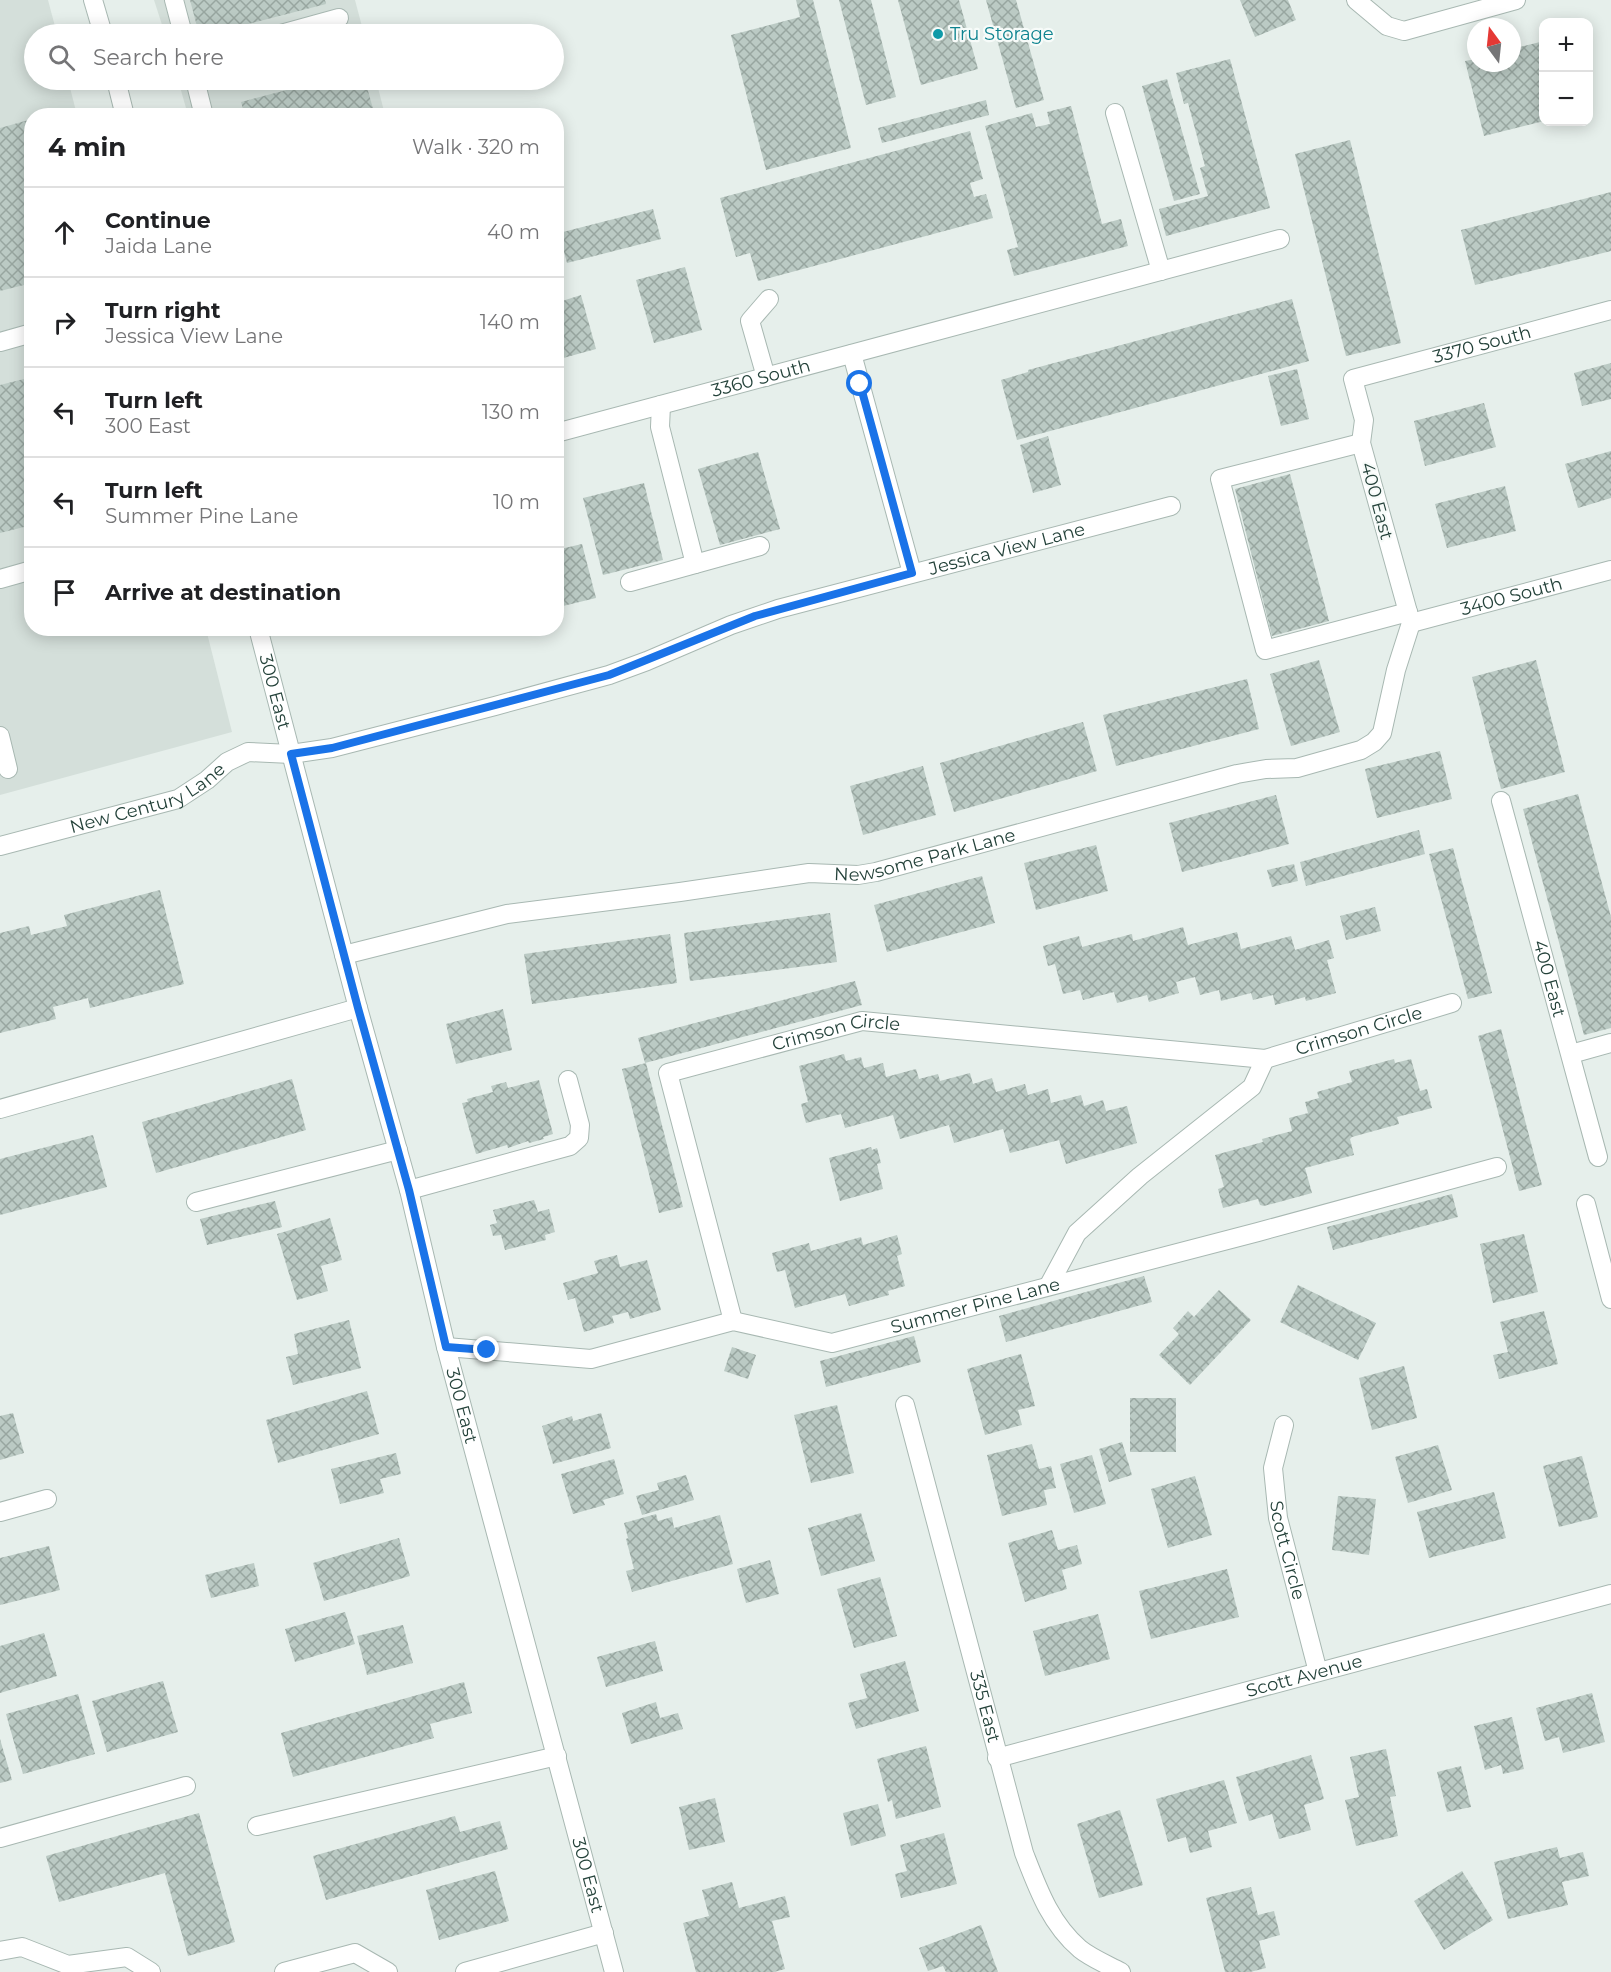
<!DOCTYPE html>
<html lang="en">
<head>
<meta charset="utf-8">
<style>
	:root { --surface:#fff; --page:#f6f6f6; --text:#202124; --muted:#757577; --line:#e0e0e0 }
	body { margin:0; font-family:Montserrat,sans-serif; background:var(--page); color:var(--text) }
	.controls { position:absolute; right:18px; top:18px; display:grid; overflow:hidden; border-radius:12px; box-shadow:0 3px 15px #0003 }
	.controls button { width:54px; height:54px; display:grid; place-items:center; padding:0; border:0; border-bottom:2px solid var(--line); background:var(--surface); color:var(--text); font:30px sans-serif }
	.compass { position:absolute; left:1467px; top:18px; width:54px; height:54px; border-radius:50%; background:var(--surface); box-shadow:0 3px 15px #0003; rotate:345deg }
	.stop { position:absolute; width:18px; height:18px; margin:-14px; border:4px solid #1a73e8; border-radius:50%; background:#fff }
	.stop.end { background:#1a73e8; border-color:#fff; box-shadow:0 2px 6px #0008 }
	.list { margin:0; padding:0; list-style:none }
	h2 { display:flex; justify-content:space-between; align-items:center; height:78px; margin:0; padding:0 24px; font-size:26px }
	h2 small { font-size:20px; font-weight:400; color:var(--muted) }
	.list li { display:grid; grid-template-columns:39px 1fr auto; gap:18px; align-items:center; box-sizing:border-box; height:90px; padding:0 24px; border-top:2px solid var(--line) }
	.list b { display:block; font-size:22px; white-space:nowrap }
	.list p { margin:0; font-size:20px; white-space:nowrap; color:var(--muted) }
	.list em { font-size:20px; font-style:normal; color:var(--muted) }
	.icon { flex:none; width:33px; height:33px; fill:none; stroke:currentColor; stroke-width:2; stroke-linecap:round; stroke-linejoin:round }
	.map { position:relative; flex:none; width:1611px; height:1972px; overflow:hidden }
	.search { position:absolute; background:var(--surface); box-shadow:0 3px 15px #0003; left:24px; top:24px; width:540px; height:66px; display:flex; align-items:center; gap:15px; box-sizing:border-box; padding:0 21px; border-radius:33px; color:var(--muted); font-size:22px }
	.panel { position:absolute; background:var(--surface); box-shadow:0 3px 15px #0003; left:24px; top:108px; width:540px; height:528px; border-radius:24px }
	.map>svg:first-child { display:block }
	.built { fill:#d4dfda }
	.building { fill:url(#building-cross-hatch) }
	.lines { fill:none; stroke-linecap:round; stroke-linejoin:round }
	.minor-casing { stroke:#a8b8b2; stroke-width:20 }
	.minor { stroke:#fff; stroke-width:18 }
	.route { stroke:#1a73e8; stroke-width:8 }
	.culture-dot { fill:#0f9aa8; stroke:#f7fbf9; stroke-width:2 }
	.labels { text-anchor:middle; stroke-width:4.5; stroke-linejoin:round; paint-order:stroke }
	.culture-label { font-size:18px; fill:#0d838f; stroke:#f7fbf9; text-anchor:start }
	.street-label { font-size:18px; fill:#24423a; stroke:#f7fbf9 }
</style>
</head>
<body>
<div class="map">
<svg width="1611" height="1972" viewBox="0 0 1611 1972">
	<defs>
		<pattern id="building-cross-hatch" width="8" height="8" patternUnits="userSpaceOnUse" patternTransform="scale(1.5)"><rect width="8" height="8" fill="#bbcac4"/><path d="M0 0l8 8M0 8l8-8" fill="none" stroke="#98a6a0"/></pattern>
	</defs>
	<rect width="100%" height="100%" fill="#e6efeb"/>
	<g class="built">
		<path d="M0 0H48L57 34H34V80H68L77 115 32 116V628L206 629 232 732 0 795Z"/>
		<path d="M154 0H355L364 34H165Z"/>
		<path d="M178 80H376L385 115H188Z"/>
	</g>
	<g class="building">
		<path d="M190 0H325L326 4 209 34H199Z"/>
		<path d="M796 0H813L851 148 766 170 731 35 800 17Z"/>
		<path d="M839 0H871L896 97 866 105Z"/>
		<path d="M898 0H959L978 69 921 85Z"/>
		<path d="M986 0H1016L1044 100 1016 108Z"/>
		<path d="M1240 0H1288L1296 20 1255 37Z"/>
		<path d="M1544 41V121L1484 136 1465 61 1476 59V63H1512V49Z"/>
		<path d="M1230 59 1270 208 1166 236 1159 209 1208 196 1200 168 1205 166 1188 103 1184 104 1176 73Z"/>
		<path d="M1167 79 1200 194 1174 201 1142 86Z"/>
		<path d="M325 80H365L375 116H245L241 102Z"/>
		<path d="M986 100 989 115 882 143 878 128Z"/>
		<path d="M1071 106 1102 224 1121 219 1128 246 1014 276 1007 250 1018 247 985 126 1032 113 1036 127 1050 124 1047 112Z"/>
		<path d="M74 108 76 116H49V115Z"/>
		<path d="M32 119V283L0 291V128Z"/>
		<path d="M970 131 983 179 970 183 974 197 986 194 993 218 758 281 750 253 736 257 720 198Z"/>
		<path d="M1350 140 1401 343 1346 356 1295 154Z"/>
		<path d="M1611 192V251L1475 285 1461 230Z"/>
		<path d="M653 209 661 239 567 263 559 233Z"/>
		<path d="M685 267 702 330 654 343 636 280Z"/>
		<path d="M581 295 596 349 556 360V303Z"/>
		<path d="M1292 299 1309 361 1017 440 1001 380 1028 372V370Z"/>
		<path d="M1611 363V399L1582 406 1574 373Z"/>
		<path d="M1297 369 1309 419 1281 426 1268 376Z"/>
		<path d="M32 377V525L0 533V385Z"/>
		<path d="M1484 403 1496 447 1425 466 1414 421Z"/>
		<path d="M1048 436 1061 485 1033 493 1020 445Z"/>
		<path d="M1611 451V498L1578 508 1565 464Z"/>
		<path d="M758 452 780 529 720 545 698 469Z"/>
		<path d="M1290 474 1329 621 1272 636 1235 489Z"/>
		<path d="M644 483 663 560 603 575 583 498Z"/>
		<path d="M1505 486 1516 531 1447 548 1435 504Z"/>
		<path d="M582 544 596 598 563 606 556 580V550Z"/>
		<path d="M1319 660 1340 732 1291 746 1270 674Z"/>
		<path d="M1536 660 1565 772 1501 789 1472 677Z"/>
		<path d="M1247 679 1259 729 1116 766 1103 715Z"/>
		<path d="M1083 722 1097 771 954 812 940 763Z"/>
		<path d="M1440 751 1452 799 1377 818 1365 769Z"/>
		<path d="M923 766 936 815 863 835 850 786Z"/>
		<path d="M1578 794 1611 917V1028L1584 1035 1523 809Z"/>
		<path d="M1276 795 1289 844 1182 872 1169 823Z"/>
		<path d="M1419 830 1425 854 1306 886 1300 862Z"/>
		<path d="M1096 845 1108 891 1036 910 1024 863Z"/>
		<path d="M1453 848 1492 993 1468 999 1429 854Z"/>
		<path d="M1294 864 1298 881 1272 887 1267 870Z"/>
		<path d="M982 876 995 923 887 952 874 905Z"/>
		<path d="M160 890 184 984 90 1008 88 998 53 1007 56 1019 0 1033V933L29 926 31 935 67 926 64 915Z"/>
		<path d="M1375 907 1381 931 1346 940 1340 916Z"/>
		<path d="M830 913 837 962 690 981 684 933Z"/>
		<path d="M1183 927 1188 945 1237 932 1241 949 1291 936 1295 950 1329 940 1334 958 1327 960 1336 993 1306 1001 1305 997 1275 1005 1273 995 1253 1000 1251 993 1221 1001 1219 990 1200 995 1195 977 1176 982 1179 993 1149 1002 1147 995 1117 1003 1114 992 1083 1000 1080 990 1063 994 1055 964 1048 966 1043 946 1079 936 1082 947 1132 934 1133 941Z"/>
		<path d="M670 934 677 983 532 1004 524 954Z"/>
		<path d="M855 981 862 1005 645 1063 638 1038Z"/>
		<path d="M503 1009 512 1050 456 1064 446 1024Z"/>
		<path d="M1501 1029 1542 1185 1519 1191 1478 1036Z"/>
		<path d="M844 1054 846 1061 861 1057 864 1068 883 1063 886 1077 916 1069 919 1079 938 1074 940 1081 970 1073 973 1084 992 1078 996 1092 1025 1084 1028 1095 1048 1089 1051 1103 1081 1095 1084 1106 1103 1100 1106 1111 1127 1106 1137 1143 1066 1164 1059 1140 1010 1153 1003 1129 954 1143 949 1125 900 1139 893 1115 845 1128 841 1114 806 1123 801 1104 808 1102 799 1066Z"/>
		<path d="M1394 1059 1395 1063 1411 1059 1420 1091 1427 1089 1432 1108 1397 1117 1399 1124 1352 1137 1350 1139 1354 1155 1305 1168 1312 1193 1264 1206 1260 1205 1258 1199 1223 1208 1218 1189 1224 1187 1215 1155 1263 1142 1262 1139 1292 1131 1289 1118 1308 1113 1305 1102 1319 1098 1317 1092 1352 1082 1349 1071Z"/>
		<path d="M646 1063 683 1207 659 1213 622 1069Z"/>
		<path d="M292 1079 306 1130 156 1173 142 1122Z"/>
		<path d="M539 1080 553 1134 543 1137 544 1139 529 1143 528 1141 508 1148 507 1145 476 1154 462 1103 468 1102 467 1099 493 1092 491 1086 506 1082 508 1088Z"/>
		<path d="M93 1135 107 1187 0 1215V1159Z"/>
		<path d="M871 1147 872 1150 877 1148 881 1163 877 1164 883 1189 840 1201 829 1158Z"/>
		<path d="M1452 1194 1458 1217 1333 1250 1327 1227Z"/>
		<path d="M534 1200 538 1212 549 1209 555 1232 545 1235 546 1240 505 1250 501 1235 493 1236 490 1225 497 1223 493 1210Z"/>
		<path d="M275 1201 282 1227 207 1245 200 1219Z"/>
		<path d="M330 1218 342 1260 321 1266 328 1291 297 1300 277 1234Z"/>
		<path d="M1524 1234 1538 1292 1493 1303 1480 1244Z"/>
		<path d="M897 1235 902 1254 897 1256 905 1286 888 1291 889 1295 849 1306 845 1294 795 1308 785 1270 777 1272 772 1253 809 1243 811 1251 861 1237 863 1245Z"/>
		<path d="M617 1255 620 1267 647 1260 661 1310 630 1319 628 1312 612 1316 614 1323 584 1332 575 1298 568 1300 563 1283 598 1273 594 1261Z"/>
		<path d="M1144 1276 1152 1302 1006 1342 999 1316Z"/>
		<path d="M1298 1285 1376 1323 1358 1360 1280 1322Z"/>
		<path d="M1219 1290 1251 1320 1190 1385 1159 1355 1179 1334 1173 1328 1188 1311 1194 1317Z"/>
		<path d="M1544 1311 1558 1364 1499 1379 1493 1355 1508 1352 1500 1322Z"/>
		<path d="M349 1320 361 1368 293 1385 286 1357 298 1354 294 1334Z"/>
		<path d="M914 1336 921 1362 826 1387 820 1361Z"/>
		<path d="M732 1347 756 1355 748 1379 724 1371Z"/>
		<path d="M1021 1354 1035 1406 1018 1410 1022 1425 985 1435 967 1369Z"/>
		<path d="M1404 1366 1417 1418 1372 1430 1359 1378Z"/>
		<path d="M367 1391 379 1434 278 1463 266 1420Z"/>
		<rect x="1130" y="1398" width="46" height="54"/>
		<path d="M837 1405 854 1473 811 1483 794 1415Z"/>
		<path d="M13 1413 24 1453 0 1460V1416Z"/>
		<path d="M601 1413 611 1448 553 1464 542 1426 572 1416 573 1421Z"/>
		<path d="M1122 1442 1132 1475 1109 1482 1099 1449Z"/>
		<path d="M1032 1444 1039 1469 1051 1466 1056 1488 1044 1490 1047 1505 1002 1516 987 1455Z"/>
		<path d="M1438 1445 1452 1490 1408 1503 1395 1457Z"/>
		<path d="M396 1453 401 1474 380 1479 384 1493 340 1504 331 1469Z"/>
		<path d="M1092 1455 1106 1504 1074 1513 1060 1464Z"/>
		<path d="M1582 1456 1598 1517 1559 1527 1543 1466Z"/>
		<path d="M614 1459 624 1494 603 1500 605 1505 573 1514 561 1474Z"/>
		<path d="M686 1475 694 1500 642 1515 636 1496 659 1490 657 1483Z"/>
		<path d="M1195 1476 1212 1535 1168 1548 1151 1489Z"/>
		<path d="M1494 1492 1506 1538 1429 1558 1417 1512Z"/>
		<path d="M1338 1496 1376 1499 1369 1555 1332 1550Z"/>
		<path d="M861 1513 875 1561 821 1576 808 1528Z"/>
		<path d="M656 1514 658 1521 672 1517 674 1528 720 1515 733 1564 632 1592 626 1571 634 1569 626 1539 628 1538 624 1523Z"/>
		<path d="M1052 1530 1058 1550 1077 1545 1082 1564 1062 1570 1067 1589 1025 1602 1008 1543Z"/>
		<path d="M399 1538 410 1576 324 1601 313 1563Z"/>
		<path d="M49 1546 60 1590 0 1605V1558Z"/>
		<path d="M770 1560 779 1594 746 1603 737 1569Z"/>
		<path d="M254 1563 259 1586 211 1598 205 1575Z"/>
		<path d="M1227 1569 1239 1617 1151 1639 1139 1591Z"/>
		<path d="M880 1577 897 1636 854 1648 837 1589Z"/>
		<path d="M345 1612 355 1644 295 1662 285 1629Z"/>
		<path d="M1098 1614 1110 1659 1045 1676 1033 1631Z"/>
		<path d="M403 1625 413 1663 367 1675 357 1636Z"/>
		<path d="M44 1633 57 1676 0 1693V1646Z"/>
		<path d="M655 1641 663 1671 606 1687 597 1657Z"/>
		<path d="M905 1661 919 1711 856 1729 848 1703 867 1698 860 1674Z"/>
		<path d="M163 1681 178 1732 107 1752 92 1701Z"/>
		<path d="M464 1682 472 1713 430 1724 434 1738 293 1777 281 1733Z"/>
		<path d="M1592 1693 1605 1742 1563 1753 1559 1737 1545 1741 1536 1708Z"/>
		<path d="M78 1694 95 1754 23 1774 6 1714Z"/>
		<path d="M656 1702 660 1718 678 1713 683 1729 631 1744 622 1713Z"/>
		<path d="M1512 1717 1524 1769 1503 1774 1501 1765 1485 1770 1474 1726Z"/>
		<path d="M0 1739 12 1780 0 1783Z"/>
		<path d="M926 1746 941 1807 896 1819 892 1800 888 1802 877 1759Z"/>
		<path d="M1386 1749 1396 1796 1390 1797 1398 1836 1356 1846 1345 1800 1359 1797 1350 1757Z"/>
		<path d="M1311 1755 1324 1799 1304 1805 1311 1830 1279 1839 1272 1814 1249 1821 1236 1777Z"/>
		<path d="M1461 1766 1471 1807 1447 1812 1437 1772Z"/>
		<path d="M1224 1780 1237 1823 1208 1831 1212 1847 1190 1853 1186 1837 1168 1842 1156 1799Z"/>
		<path d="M715 1798 725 1842 689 1850 679 1807Z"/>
		<path d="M878 1804 886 1836 851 1846 843 1813Z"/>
		<path d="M1120 1810 1143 1885 1099 1898 1077 1824Z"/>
		<path d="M199 1813 235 1942 188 1956 165 1873 59 1902 46 1856Z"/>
		<path d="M455 1816 460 1832 500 1821 508 1849 326 1900 313 1856Z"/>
		<path d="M944 1833 957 1884 901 1898 895 1874 907 1871 900 1845Z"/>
		<path d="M1557 1847 1560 1858 1583 1852 1589 1876 1562 1882 1568 1905 1508 1919 1494 1862Z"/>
		<path d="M495 1871 509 1921 439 1940 426 1890Z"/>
		<path d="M1462 1871 1493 1920 1444 1950 1414 1901Z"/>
		<path d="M732 1882 739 1908 785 1896 790 1917 772 1921 785 1969 774 1972H696L683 1923 709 1916 702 1890Z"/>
		<path d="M1251 1887 1258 1915 1274 1911 1280 1935 1259 1941 1266 1968 1250 1972H1225L1206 1898Z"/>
		<path d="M981 1925 998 1972H946L943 1966 928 1971 919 1948Z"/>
	</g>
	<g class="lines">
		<g class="minor-casing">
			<g id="minor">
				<path d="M93 0 103 34"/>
				<path d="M174 0 183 34"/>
				<path d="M1356 0 1387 26 1404 31 1516 0"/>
				<path d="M281 34 339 18"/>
				<path d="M116 80 125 116"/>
				<path d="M195 80 204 116"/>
				<path d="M1115 113 1161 271"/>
				<path d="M0 342 32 333"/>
				<path d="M852 354 912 573"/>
				<path d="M766 377 750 321 769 299"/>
				<path id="s1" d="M556 433 1280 239"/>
				<path d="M1361 443 1220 479 1265 650 1408 612"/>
				<path d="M695 564 760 546"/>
				<path d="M0 579 32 570"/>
				<path d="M630 582 695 564 660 427 661 405"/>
				<path id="s2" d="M1411 623 1361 443 1364 420 1353 379 1611 310"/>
				<path id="s3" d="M1411 623 1611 570"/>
				<path id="s4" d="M258 628 358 1008 409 1190 446 1347 614 1972"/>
				<path d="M0 736 8 769"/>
				<path id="s5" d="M1501 801 1598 1157"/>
				<path id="s6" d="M0 846 178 799 207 780 227 762 248 752 291 754 332 748 495 706 609 675 647 661 731 625 778 609 1171 506"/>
				<path id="s7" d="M344 955 507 914 680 892 809 873 858 875 876 872 1237 774 1266 769 1297 768 1361 750 1374 742 1382 733 1396 670 1411 623"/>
				<path d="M1571 1054 1611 1043"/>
				<path d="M0 1109 358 1008"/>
				<path d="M409 1190 570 1146 579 1138 580 1125 568 1080"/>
				<path d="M196 1202 398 1150"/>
				<path d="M1586 1204 1611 1299"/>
				<path d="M1049 1285 1077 1233 1140 1176 1252 1087 1265 1059"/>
				<path id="s8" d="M733 1321 668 1073 862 1021 1265 1059 1452 1003"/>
				<path id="s9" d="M446 1347 591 1359 733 1321 832 1343 1258 1232 1497 1167"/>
				<path id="s10" d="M905 1405 1024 1853C1038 1889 1050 1923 1080 1949 1091 1958 1108 1965 1121 1972"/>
				<path id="s11" d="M1284 1425 1273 1468 1278 1518 1318 1672"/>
				<path d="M0 1512 47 1499"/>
				<path id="s12" d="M997 1758 1611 1594"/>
				<path d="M257 1826 557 1756"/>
				<path d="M0 1838 186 1786"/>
				<path d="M0 1951 22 1947 68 1965 127 1957 151 1972"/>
				<path d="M284 1972 355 1953 388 1972"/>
				<path d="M465 1972 604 1933"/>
			</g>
		</g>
		<use href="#minor" class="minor"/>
	</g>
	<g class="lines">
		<path class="route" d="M487 1350 446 1347 409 1190 358 1008 291 754 332 748 609 675 755 616 912 573 860 384"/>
	</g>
	<circle class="culture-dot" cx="938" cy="34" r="6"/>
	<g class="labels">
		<g class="culture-label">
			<text x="950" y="40">Tru Storage</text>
		</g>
		<g class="street-label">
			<text dy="6" stroke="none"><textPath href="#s2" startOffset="386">3370 South</textPath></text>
			<text dy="6" stroke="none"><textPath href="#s1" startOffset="212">3360 South</textPath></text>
			<text transform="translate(1377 501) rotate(75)" y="6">400 East</text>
			<text dy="6" stroke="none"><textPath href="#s6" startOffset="1058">Jessica View Lane</textPath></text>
			<text dy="6" stroke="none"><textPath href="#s3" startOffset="104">3400 South</textPath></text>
			<text dy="6" stroke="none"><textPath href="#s4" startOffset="66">300 East</textPath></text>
			<text dy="6" stroke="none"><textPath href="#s6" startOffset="156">New Century Lane</textPath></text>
			<text dy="6" stroke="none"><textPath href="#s7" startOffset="591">Newsome Park Lane</textPath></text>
			<text dy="6" stroke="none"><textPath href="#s5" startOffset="184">400 East</textPath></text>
			<text dy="6" stroke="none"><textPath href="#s8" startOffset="960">Crimson Circle</textPath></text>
			<text dy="6" stroke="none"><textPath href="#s8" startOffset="430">Crimson Circle</textPath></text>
			<text dy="6" stroke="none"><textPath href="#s9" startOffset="542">Summer Pine Lane</textPath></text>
			<text dy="6" stroke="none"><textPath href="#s4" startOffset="804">300 East</textPath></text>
			<text dy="6" stroke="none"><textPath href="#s11" startOffset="128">Scott Circle</textPath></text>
			<text dy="6" stroke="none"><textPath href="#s12" startOffset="318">Scott Avenue</textPath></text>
			<text dy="6" stroke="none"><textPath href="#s10" startOffset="312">335 East</textPath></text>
			<text dy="6" stroke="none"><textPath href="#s4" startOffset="1290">300 East</textPath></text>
		</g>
	</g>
</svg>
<div class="controls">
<button>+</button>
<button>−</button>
</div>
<svg class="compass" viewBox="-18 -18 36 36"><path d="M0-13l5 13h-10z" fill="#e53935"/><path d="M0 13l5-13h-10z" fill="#757577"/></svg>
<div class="stop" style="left:860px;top:384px"></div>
<div class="stop end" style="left:487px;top:1350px"></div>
<div class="search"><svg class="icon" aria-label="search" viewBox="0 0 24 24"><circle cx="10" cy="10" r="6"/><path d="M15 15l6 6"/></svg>Search here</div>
<section class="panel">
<h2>4 min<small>Walk · 320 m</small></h2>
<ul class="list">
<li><svg class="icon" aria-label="ahead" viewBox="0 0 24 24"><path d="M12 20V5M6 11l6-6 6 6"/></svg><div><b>Continue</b><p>Jaida Lane</p></div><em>40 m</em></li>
<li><svg class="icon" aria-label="right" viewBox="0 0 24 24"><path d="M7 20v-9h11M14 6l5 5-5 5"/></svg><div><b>Turn right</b><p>Jessica View Lane</p></div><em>140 m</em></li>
<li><svg class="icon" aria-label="left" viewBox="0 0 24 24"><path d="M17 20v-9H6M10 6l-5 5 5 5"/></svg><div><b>Turn left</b><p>300 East</p></div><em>130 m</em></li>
<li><svg class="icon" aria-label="left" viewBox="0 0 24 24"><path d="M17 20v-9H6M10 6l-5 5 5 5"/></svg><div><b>Turn left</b><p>Summer Pine Lane</p></div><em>10 m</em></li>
<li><svg class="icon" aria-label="arrive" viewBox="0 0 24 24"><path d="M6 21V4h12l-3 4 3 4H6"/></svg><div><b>Arrive at destination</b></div></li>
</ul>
</section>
</div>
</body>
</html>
